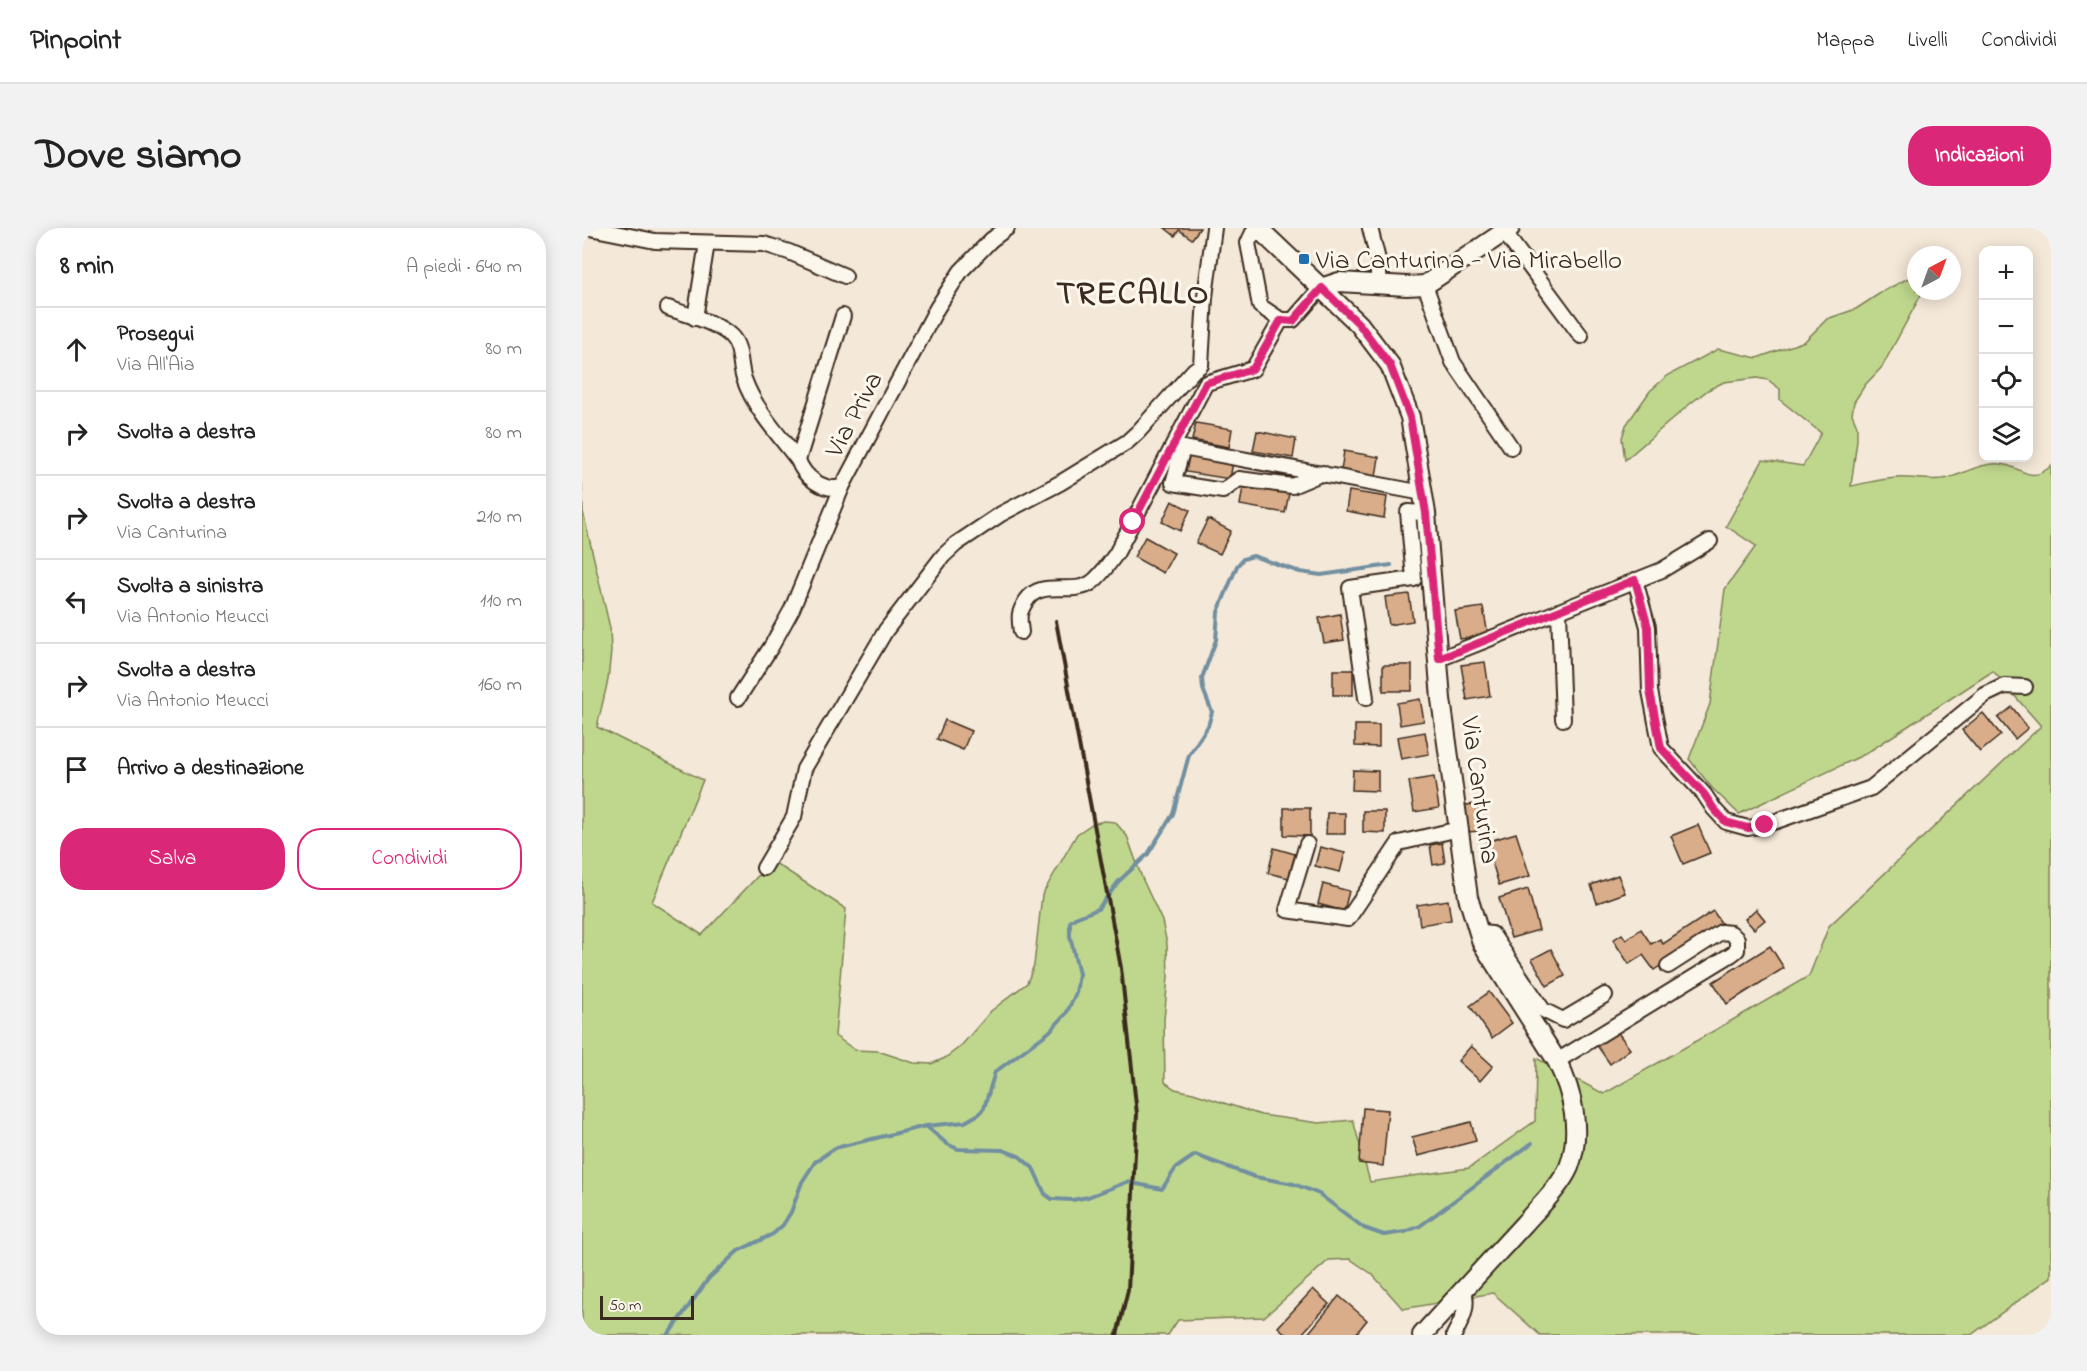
<!DOCTYPE html>
<html lang="it">
<head>
<meta charset="utf-8">
<style>
	:root { --surface:#fff; --page:#f2f2f2; --text:#222; --muted:#767676; --line:#e0e0e0; --accent:#db2777 }
	body { margin:0; font-family:"Indie Flower",sans-serif; background:var(--page); color:var(--text) }
	.controls { position:absolute; right:18px; top:18px; display:grid; overflow:hidden; border-radius:12px; box-shadow:0 3px 15px #0003 }
	.controls button { width:54px; height:54px; display:grid; place-items:center; padding:0; border:0; border-bottom:2px solid var(--line); background:var(--surface); color:var(--text); font:30px sans-serif }
	.compass { position:absolute; left:1325px; top:18px; width:54px; height:54px; border-radius:50%; background:var(--surface); box-shadow:0 3px 15px #0003; rotate:41deg }
	.scale { position:absolute; left:18px; bottom:15px; width:94px; box-sizing:border-box; padding-left:6px; border:3px solid #3b2a1e; border-top:0; font-size:16px; line-height:21px; white-space:nowrap; color:#3b2a1e; -webkit-text-stroke:4px #fbf7ec; paint-order:stroke }
	.stop { position:absolute; width:18px; height:18px; margin:-14px; border:4px solid #db2777; border-radius:50%; background:#fff }
	.stop.end { background:#db2777; border-color:#fff; box-shadow:0 2px 6px #0008 }
	.list { margin:0; padding:0; list-style:none }
	h2 { display:flex; justify-content:space-between; align-items:center; height:78px; margin:0; padding:0 24px; font-size:26px }
	h2 small { font-size:20px; font-weight:400; color:var(--muted) }
	.list li { display:grid; grid-template-columns:39px 1fr auto; gap:18px; align-items:center; box-sizing:border-box; height:84px; padding:0 24px; border-top:2px solid var(--line) }
	.list b { display:block; font-size:22px; white-space:nowrap }
	.list p { margin:0; font-size:20px; white-space:nowrap; color:var(--muted) }
	.list em { font-size:20px; font-style:normal; color:var(--muted) }
	.actions { display:flex; gap:12px; padding:18px 24px }
	.actions a { flex:1; padding:14px 0; border:2px solid var(--accent); border-radius:24px; text-align:center; font-size:21px; color:var(--accent) }
	.actions .main { background:var(--accent); color:#fff }
	.icon { flex:none; width:33px; height:33px; fill:none; stroke:currentColor; stroke-width:2; stroke-linecap:round; stroke-linejoin:round }
	.map { position:relative; flex:none; width:1469px; height:1107px; overflow:hidden; border-radius:24px }
	header { display:flex; align-items:center; gap:36px; box-sizing:border-box; height:84px; padding:0 30px; background:var(--surface); border-bottom:2px solid var(--line) }
	header strong { font-size:28px }
	nav { display:flex; gap:33px; margin-inline-start:auto; font-size:21px }
	.intro { display:flex; align-items:center; justify-content:space-between; box-sizing:border-box; height:144px; padding:0 36px }
	h1 { margin:0; font-size:42px }
	.button { padding:15px 27px; border-radius:24px; background:var(--accent); color:#fff; font-size:21px; font-weight:700 }
	main { display:flex; gap:36px; padding:0 36px }
	aside { flex:1; background:var(--surface); border-radius:24px; box-shadow:0 3px 15px #0003 }
	.map>svg:first-child { display:block }
	.green { fill:#bfd78d; stroke:#7d8056; stroke-width:1.5 }
	.lines { fill:none; stroke-linecap:round; stroke-linejoin:round }
	.stream { stroke:#728fa0; stroke-width:4 }
	.building { fill:#d9ad8a; stroke:#3b2a1e; stroke-width:1.5 }
	.street-casing { stroke:#3b2a1e; stroke-width:18 }
	.secondary-casing { stroke:#3b2a1e; stroke-width:22 }
	.street { stroke:#fbf7ec; stroke-width:14 }
	.secondary { stroke:#fbf7ec; stroke-width:18 }
	.rail { stroke:#3b2a1e; stroke-width:4 }
	.route { stroke:#db2777; stroke-width:8 }
	.poi-dot { fill:#1f6fb2; stroke:#fbf7ec; stroke-width:2 }
	.labels { text-anchor:middle; stroke-width:6; stroke-linejoin:round; paint-order:stroke }
	.poi-label { font-size:27px; fill:#3b2a1e; stroke:#fbf7ec; text-anchor:start }
	.street-label { font-size:27px; fill:#3b2a1e; stroke:#fbf7ec }
	.district-label { font-size:33px; font-weight:bold; letter-spacing:1.5px; fill:#3b2a1e; stroke:#fbf7ec }
</style>
</head>
<body>
<header>
<strong>Pinpoint</strong>
<nav><a>Mappa</a><a>Livelli</a><a>Condividi</a></nav>
</header>
<div class="intro"><h1>Dove siamo</h1><a class="button">Indicazioni</a></div>
<main>
<aside>
<h2>8 min<small>A piedi · 640 m</small></h2>
<ul class="list">
<li><svg class="icon" aria-label="ahead" viewBox="0 0 24 24"><path d="M12 20V5M6 11l6-6 6 6"/></svg><div><b>Prosegui</b><p>Via All'Aia</p></div><em>80 m</em></li>
<li><svg class="icon" aria-label="right" viewBox="0 0 24 24"><path d="M7 20v-9h11M14 6l5 5-5 5"/></svg><div><b>Svolta a destra</b></div><em>80 m</em></li>
<li><svg class="icon" aria-label="right" viewBox="0 0 24 24"><path d="M7 20v-9h11M14 6l5 5-5 5"/></svg><div><b>Svolta a destra</b><p>Via Canturina</p></div><em>210 m</em></li>
<li><svg class="icon" aria-label="left" viewBox="0 0 24 24"><path d="M17 20v-9H6M10 6l-5 5 5 5"/></svg><div><b>Svolta a sinistra</b><p>Via Antonio Meucci</p></div><em>110 m</em></li>
<li><svg class="icon" aria-label="right" viewBox="0 0 24 24"><path d="M7 20v-9h11M14 6l5 5-5 5"/></svg><div><b>Svolta a destra</b><p>Via Antonio Meucci</p></div><em>160 m</em></li>
<li><svg class="icon" aria-label="arrive" viewBox="0 0 24 24"><path d="M6 21V4h12l-3 4 3 4H6"/></svg><div><b>Arrivo a destinazione</b></div></li>
</ul>
<div class="actions"><a class="main">Salva</a><a>Condividi</a></div>
</aside>
<div class="map">
<svg width="1469" height="1107" viewBox="0 0 1469 1107">
	<rect width="100%" height="100%" fill="#f4e8d8"/>
	<filter id="ink" filterUnits="userSpaceOnUse"><feTurbulence type="fractalNoise" baseFrequency=".0167" numOctaves="2"/><feDisplacementMap in="SourceGraphic" scale="12" xChannelSelector="R" yChannelSelector="G"/><feConvolveMatrix kernelMatrix="1 2 1 2 8 2 1 2 1" color-interpolation-filters="sRGB"/></filter>
	<g filter="url(#ink)">
		<path class="green" d="M1334 46V63H1341L1300 139 1283 157 1272 174 1270 186 1275 198V212L1269 258C1284 255 1299 251 1314 250 1330 249 1346 253 1361 251 1379 248 1399 234 1418 236 1439 237 1447 258 1469 238V1049L1389 1107H958L911 1065 821 1081 790 1046 768 1031 747 1032 682 1089 596 1092 586 1107H0V255L1 284 28 400 29 423 26 452 15 499 121 552 70 674 120 707 190 633 264 681 253 808 273 822 296 823 332 835 349 836 363 830 379 818 409 783 445 755 452 737 460 667 495 606 510 596 522 593 533 594 545 608 560 650 580 693 585 716 586 749 582 792 583 854 593 861 611 865 679 887 737 895 771 892 788 954 887 940 953 893 954 830 1022 866 1227 748 1247 698 1459 498 1411 443 1283 526 1157 586 1130 560 1107 531 1128 476 1143 361 1174 318 1144 298 1181 232 1221 238 1239 205 1198 172V161L1186 152 1175 150 1142 154 1126 162 1109 175 1043 232 1040 210 1044 197 1068 163 1085 148 1136 121 1175 130 1223 113 1245 91 1274 81 1300 64Z"/>
		<g class="lines">
			<g class="stream">
				<path d="M344 898 365 916 376 921 421 922 437 928 451 940 463 966 470 971 490 972 506 969 545 954 580 961 594 940 613 927 673 949 712 956 737 966 782 1000 802 1007 823 1004 838 998 950 915"/>
				<path d="M86 1107 127 1050 156 1023 191 1006 201 997 209 984 220 954 233 934 253 920 344 898 383 894 397 886 402 880 413 844 467 804 484 786 494 765 497 746 488 708V694L493 690 516 681 537 653 566 626 591 586 607 527 626 498 630 484 621 461 620 450 634 412 636 384 655 338 661 331 671 328 718 344 739 347 809 337"/>
			</g>
		</g>
		<g class="building">
			<path d="M583 0H618L610 11 597 2 593 8Z"/>
			<path d="M614 195 650 201 647 219 610 212Z"/>
			<path d="M675 203 714 211 711 230 671 223Z"/>
			<path d="M762 223 797 229 794 249 759 243Z"/>
			<path d="M607 227 651 234 648 251 604 244Z"/>
			<path d="M662 253 708 261 703 285 658 277Z"/>
			<path d="M767 263 805 269 802 290 764 283Z"/>
			<path d="M590 273 608 282 598 303 580 294Z"/>
			<path d="M626 291 649 303 638 326 614 315Z"/>
			<path d="M563 309 592 325 581 345 552 329Z"/>
			<path d="M827 366 831 393 807 397 803 369Z"/>
			<path d="M901 379 906 407 878 411 873 383Z"/>
			<path d="M758 386 762 412 742 415 737 390Z"/>
			<path d="M903 434 908 468 885 472 879 437Z"/>
			<rect x="801" y="437" width="29" height="26"/>
			<rect x="751" y="442" width="20" height="25"/>
			<path d="M838 471 842 493 818 497 815 475Z"/>
			<path d="M1430 479 1446 500 1433 511 1416 490Z"/>
			<path d="M1401 485 1419 507 1398 524 1380 502Z"/>
			<path d="M363 492 389 503 381 522 355 511Z"/>
			<path d="M773 497H797V519L773 518Z"/>
			<path d="M843 504 847 526 819 531 815 509Z"/>
			<path d="M771 542 796 543V563L770 562Z"/>
			<path d="M852 549 857 580 832 584 827 553Z"/>
			<path d="M896 576 898 603 885 604 883 577Z"/>
			<path d="M702 580H728V608L702 607Z"/>
			<path d="M781 583H803V605L781 604Z"/>
			<path d="M745 585H763V606H744Z"/>
			<path d="M1116 597 1128 625 1101 636 1089 608Z"/>
			<path d="M934 605 948 648 917 657 904 614Z"/>
			<path d="M860 615 863 635 851 637 848 617Z"/>
			<path d="M738 619 763 625 758 644 733 638Z"/>
			<path d="M692 620 713 626 707 650 686 645Z"/>
			<path d="M1036 647 1043 665 1015 675 1009 657Z"/>
			<path d="M741 656 767 663 762 683 736 676Z"/>
			<path d="M946 661 957 702 929 710 917 670Z"/>
			<path d="M866 672 869 692 838 697 835 677Z"/>
			<path d="M1174 681 1183 692 1172 701 1163 691Z"/>
			<path d="M1131 683 1140 696 1072 742 1061 727 1047 736 1031 712 1040 706 1044 712 1059 701 1069 716 1078 711 1081 716Z"/>
			<path d="M1188 718 1202 740 1145 776 1131 754Z"/>
			<path d="M969 721 983 748 965 758 950 731Z"/>
			<path d="M907 764 930 795 910 810 888 778Z"/>
			<path d="M1034 802 1048 821 1028 836 1014 816Z"/>
			<path d="M889 818 911 838 898 853 876 833Z"/>
			<path d="M781 880 806 882 801 938 777 935Z"/>
			<path d="M889 894 894 913 836 928 830 909Z"/>
			<path d="M731 1061 747 1076 719 1107H705L696 1099Z"/>
			<path d="M757 1068 785 1092 773 1107H725Z"/>
		</g>
		<g class="lines">
			<g class="street-casing">
				<g id="street">
					<path d="M8 0 73 13 182 16 207 24 263 48"/>
					<path d="M673 0 666 15 678 78 699 92H711L739 60"/>
					<path d="M788 0 796 32V57"/>
					<path d="M922 4 999 108"/>
					<path d="M843 57 871 134 929 219"/>
					<path d="M86 80C103 86 136 95 149 108 160 119 157 137 162 151 173 182 197 207 216 232"/>
					<path d="M113 90 125 15"/>
					<path d="M741 245 710 258 657 251 641 263 591 255 601 220 841 265"/>
					<path d="M260 259C241 264 222 249 216 232L261 88"/>
					<path d="M1053 352 1066 399 1068 463 1079 520 1122 566 1132 581 1144 594 1166 600 1183 597 1289 560 1403 467 1422 458 1443 459"/>
					<path d="M977 383 981 491"/>
					<path d="M439 404C437 388 436 386 444 373 458 350 489 368 509 355 519 348 527 335 534 326L624 155 671 141 699 92"/>
					<path d="M857 431 1080 342 1128 313"/>
					<path d="M156 470 189 419 210 381 260 259 355 80 379 43 409 12 425 0"/>
					<path d="M784 470 768 360 832 351 826 284 844 285"/>
					<path d="M725 616 705 682 766 691 817 615 877 601"/>
					<path d="M182 640 212 589 222 541 304 402 361 328 374 316 419 286 478 255 545 214 556 204 612 142 619 137 623 69 632 0"/>
					<path d="M897 705 910 706 961 782 981 792 1023 767"/>
					<path d="M975 833 1150 726 1155 722V711L1149 705 1139 704 1086 738"/>
					<path d="M872 1107C880 1092 887 1080 882 1062"/>
				</g>
			</g>
			<g class="secondary-casing">
				<g id="secondary">
					<path d="M676 0 777 96 808 137 828 189 844 285 859 471 886 669 900 715 975 833C991 865 1000 904 987 939 979 958 956 980 942 996 908 1033 874 1070 840 1107"/>
					<path d="M739 60 757 54 825 58 843 57 928 0"/>
				</g>
			</g>
			<use href="#street" class="street"/>
			<use href="#secondary" class="secondary"/>
			<path class="rail" d="M474 393 539 740 555 886 546 1062 535 1107"/>
		</g>
	</g>
	<g class="lines" filter="url(#ink)">
		<path class="route" d="M551 294 624 155 671 141 699 92 711 93 740 60 777 96 808 137 828 189 844 285 857 431 1053 352 1066 399 1068 463 1079 520 1122 566 1132 581 1144 594 1166 600 1183 597"/>
	</g>
	<rect class="poi-dot" x="716" y="25" width="12" height="12" rx="3"/>
	<g class="labels">
		<g class="poi-label">
			<text x="734" y="40">Via Canturina - Via Mirabello</text>
		</g>
		<g class="street-label">
			<text transform="translate(271 186) rotate(-62)" y="9">Via Priva</text>
			<text transform="translate(899 562) rotate(82)" y="9">Via Canturina</text>
		</g>
		<g class="district-label">
			<text x="551" y="75">TRECALLO</text>
		</g>
	</g>
</svg>
<div class="controls">
<button>+</button>
<button>−</button>
<button><svg class="icon" aria-label="locate" viewBox="0 0 24 24"><circle cx="12" cy="12" r="6"/><path d="M12 2v4M12 18v4M2 12h4M18 12h4"/></svg></button>
<button><svg class="icon" aria-label="layers" viewBox="0 0 24 24"><path d="M12 4l9 5-9 5-9-5zM3 14l9 5 9-5"/></svg></button>
</div>
<svg class="compass" viewBox="-18 -18 36 36"><path d="M0-13l5 13h-10z" fill="#e53935"/><path d="M0 13l5-13h-10z" fill="#767676"/></svg>
<div class="scale">50 m</div>
<div class="stop" style="left:551px;top:294px"></div>
<div class="stop end" style="left:1183px;top:597px"></div>
</div>
</main>
</body>
</html>
